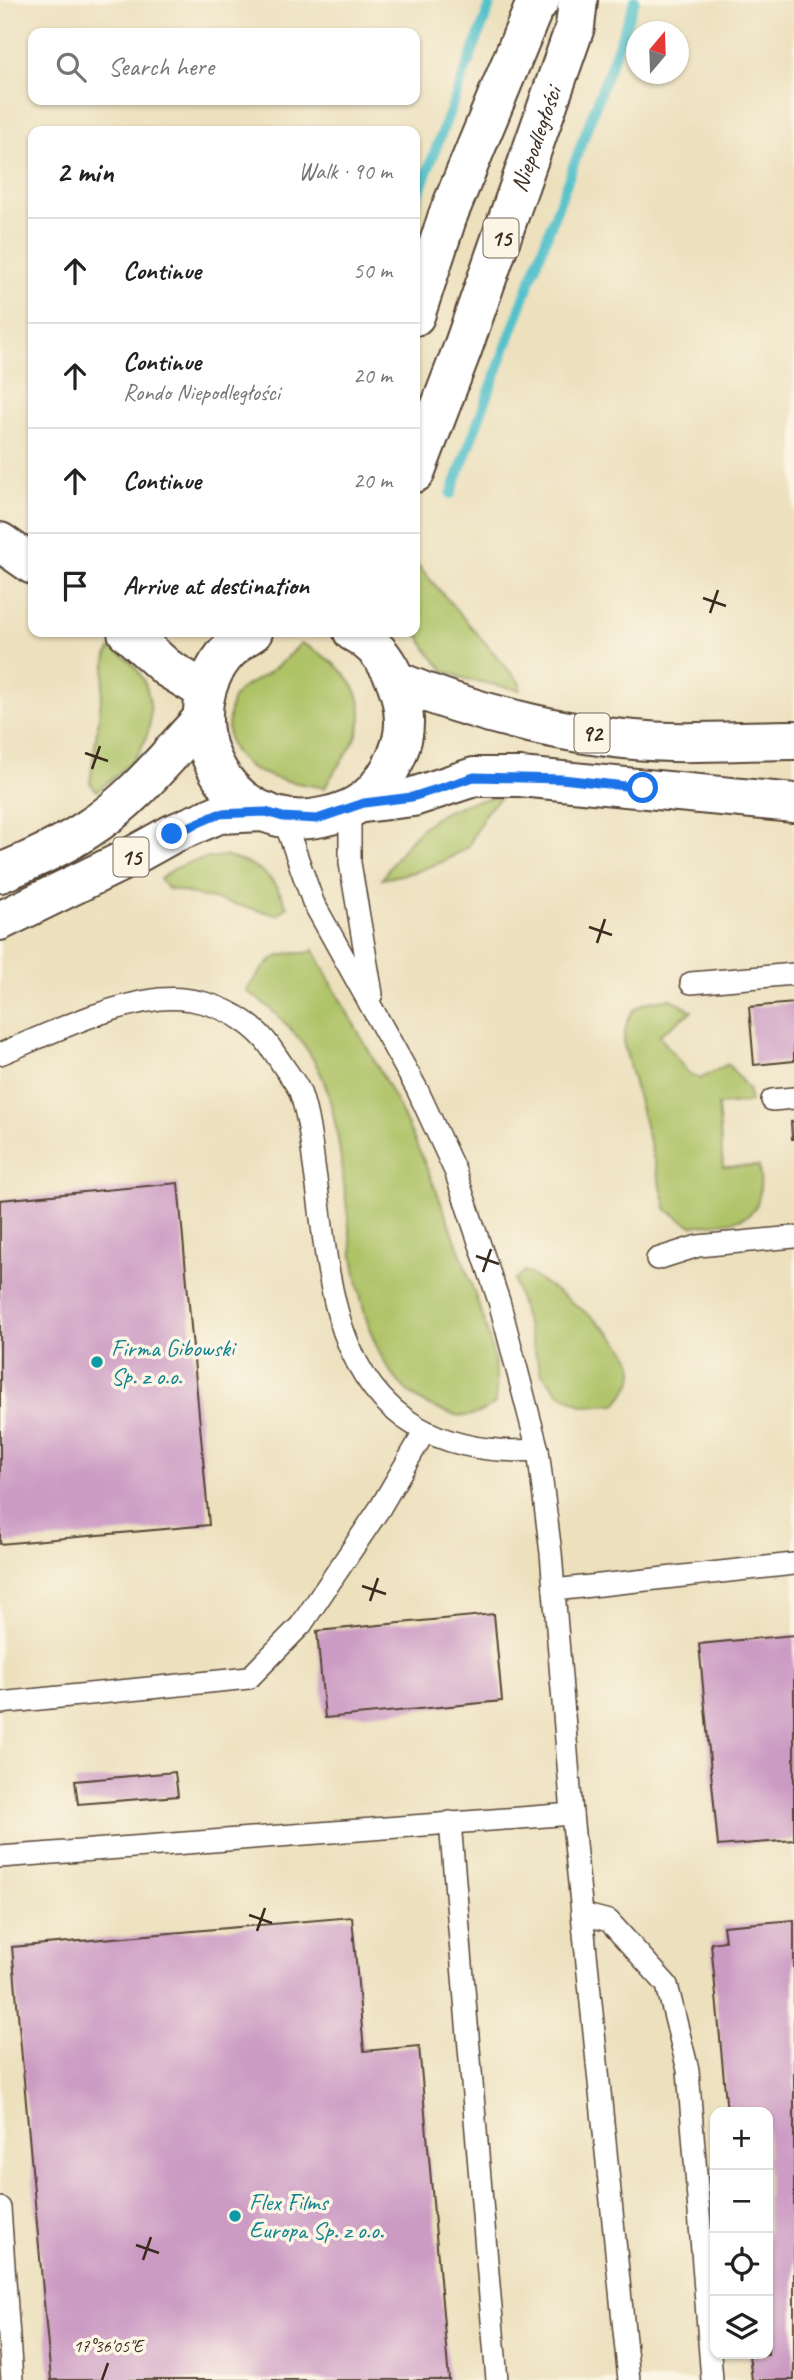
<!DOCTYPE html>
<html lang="en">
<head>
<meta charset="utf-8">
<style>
	:root { --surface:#fff; --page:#f6f6f6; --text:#222; --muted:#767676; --line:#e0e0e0 }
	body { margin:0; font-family:Caveat,sans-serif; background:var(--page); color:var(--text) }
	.controls { position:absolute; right:21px; bottom:21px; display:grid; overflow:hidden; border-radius:14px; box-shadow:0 2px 5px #0004 }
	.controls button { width:63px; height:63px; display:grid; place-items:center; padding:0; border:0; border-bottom:2px solid var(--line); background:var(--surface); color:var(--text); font:35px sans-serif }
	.compass { position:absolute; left:626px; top:21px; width:63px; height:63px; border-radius:50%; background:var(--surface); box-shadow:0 2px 5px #0004; rotate:19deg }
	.stop { position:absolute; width:21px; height:21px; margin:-16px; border:5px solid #1a73e8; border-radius:50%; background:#fff }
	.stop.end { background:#1a73e8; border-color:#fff; box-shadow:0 2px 7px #0008 }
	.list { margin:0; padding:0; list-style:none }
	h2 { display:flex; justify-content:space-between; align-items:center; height:91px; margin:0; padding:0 28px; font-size:30px }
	h2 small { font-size:23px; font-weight:400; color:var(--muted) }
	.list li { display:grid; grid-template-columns:46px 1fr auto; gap:21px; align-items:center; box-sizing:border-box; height:105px; padding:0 28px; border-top:2px solid var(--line) }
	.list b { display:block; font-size:26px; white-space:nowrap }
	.list p { margin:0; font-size:23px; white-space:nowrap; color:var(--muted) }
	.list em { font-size:23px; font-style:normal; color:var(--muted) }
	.icon { flex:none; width:38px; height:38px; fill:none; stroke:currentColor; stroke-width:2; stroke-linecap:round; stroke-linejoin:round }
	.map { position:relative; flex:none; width:794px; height:2380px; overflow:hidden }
	.search { position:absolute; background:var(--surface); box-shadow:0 2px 5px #0004; left:28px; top:28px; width:392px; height:77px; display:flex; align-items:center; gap:18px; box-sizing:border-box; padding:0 24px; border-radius:14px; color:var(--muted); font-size:26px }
	.panel { position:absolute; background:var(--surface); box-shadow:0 2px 5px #0004; left:28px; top:126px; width:392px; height:511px; border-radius:14px }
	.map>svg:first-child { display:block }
	.green { fill:#aec266; stroke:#747642; stroke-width:2 }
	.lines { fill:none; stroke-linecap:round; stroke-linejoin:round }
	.stream { stroke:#54c1ca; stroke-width:10 }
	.building { fill:#cc9bc4 }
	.lane-casing { stroke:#564536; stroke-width:24 }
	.secondary-casing { stroke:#564536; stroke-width:42 }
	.primary-casing { stroke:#564536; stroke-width:42 }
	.lane { stroke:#fff; stroke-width:21 }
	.secondary { stroke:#fff; stroke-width:38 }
	.primary { stroke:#fff; stroke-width:38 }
	.route { stroke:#1a73e8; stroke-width:9 }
	.ticks { fill:none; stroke:#3b2a1e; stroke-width:2.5 }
	.culture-dot { fill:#0f9aa8; stroke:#fcf5e5; stroke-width:2.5 }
	.labels { text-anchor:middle; stroke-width:7; stroke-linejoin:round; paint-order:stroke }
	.shield { fill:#fcf5e5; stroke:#75675a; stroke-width:2 }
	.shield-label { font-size:23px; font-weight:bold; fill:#3b2a1e }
	.street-label { font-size:24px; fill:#3b2a1e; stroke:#fcf5e5 }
	.culture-label { font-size:24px; fill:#0d838f; stroke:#fcf5e5; text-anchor:start }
	.ticks-label { font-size:18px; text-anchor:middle; fill:#3b2a1e; stroke:#fcf5e5; stroke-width:7; stroke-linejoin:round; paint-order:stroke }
</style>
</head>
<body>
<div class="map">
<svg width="794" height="2380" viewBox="0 0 794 2380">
	<rect width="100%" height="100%" fill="#fcf5e5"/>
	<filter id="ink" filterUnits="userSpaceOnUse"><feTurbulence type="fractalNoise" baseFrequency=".0143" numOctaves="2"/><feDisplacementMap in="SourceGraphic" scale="14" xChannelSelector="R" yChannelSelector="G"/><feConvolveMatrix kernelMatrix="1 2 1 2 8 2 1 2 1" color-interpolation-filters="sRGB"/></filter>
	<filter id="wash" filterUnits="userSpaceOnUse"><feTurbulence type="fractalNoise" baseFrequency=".00686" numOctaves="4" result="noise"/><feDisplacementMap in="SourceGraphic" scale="28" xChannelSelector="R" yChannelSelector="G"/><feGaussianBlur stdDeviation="1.57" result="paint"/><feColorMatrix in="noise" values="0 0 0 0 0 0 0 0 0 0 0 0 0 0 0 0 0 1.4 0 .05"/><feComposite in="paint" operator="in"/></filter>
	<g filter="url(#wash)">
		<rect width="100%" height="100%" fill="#ece0bd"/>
		<g class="green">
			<path d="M415 562 520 683V690L466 679 445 671 428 652 415 628Z"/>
			<path d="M301 643C337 661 375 692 356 737 349 754 333 770 325 788 290 781 228 777 228 728 229 719 229 705 234 697 240 687 255 681 265 675 278 666 291 655 301 643Z"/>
			<path d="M111 648C117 652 124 656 129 660 153 684 157 722 140 750 129 767 112 779 97 791L90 783 107 655Z"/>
			<path d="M502 796 486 812 468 847 444 861 415 872 382 879C416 826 438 805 502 796Z"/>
			<path d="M224 856C258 864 273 874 287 907L278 915 167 888 160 879C180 862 199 859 224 856Z"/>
			<path d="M314 950C332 987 353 1022 373 1058 414 1131 446 1210 473 1289 485 1324 501 1365 495 1403 476 1418 465 1419 442 1411 328 1375 362 1162 320 1072 306 1041 274 1008 246 991 256 977 268 957 286 954 297 951 304 956 314 950Z"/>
			<path d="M672 999 692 1011 659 1035 689 1074 700 1079 728 1064 748 1089 751 1102 718 1105 723 1167 759 1166C767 1226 739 1220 692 1226L667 1210 624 1045C624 1009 639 1000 672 999Z"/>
			<path d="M525 1271C550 1287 634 1339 634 1371 634 1384 623 1395 616 1404L583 1406 559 1393 541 1372 514 1281Z"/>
		</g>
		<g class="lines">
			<g class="stream">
				<path d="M415 204 492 0"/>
				<path d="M451 494 635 0"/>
			</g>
		</g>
		<g id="blocks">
			<g class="building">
				<path d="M794 1003V1061L754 1065 749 1007Z"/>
				<path d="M794 1121V1139H792L791 1122Z"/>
				<path d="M178 1183 209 1525 0 1544V1200Z"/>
				<path d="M494 1614 502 1701 325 1718 317 1631Z"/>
				<path d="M794 1635V1840L718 1846 699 1644Z"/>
				<path d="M175 1772 178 1796 78 1804 75 1781Z"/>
				<path d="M352 1917 364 2051 419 2046 449 2380H51L12 1947Z"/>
				<path d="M794 1920V2380H752L749 2354H768V2112H727L711 1943 725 1941 723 1926Z"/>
			</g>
		</g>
	</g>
	<g filter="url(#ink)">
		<use href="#blocks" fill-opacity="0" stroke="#564536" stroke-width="2"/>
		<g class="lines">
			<g class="lane-casing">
				<g id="lane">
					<path d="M350 808V863L372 994"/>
					<path d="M283 817 313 902 417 1089 455 1171 499 1301 538 1450 551 1553 572 1814 629 2380"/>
					<path d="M691 983 794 974"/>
					<path d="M0 1054C51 1033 105 1006 160 999 189 996 222 1005 245 1022 263 1035 268 1043 280 1061 286 1071 295 1081 300 1092 308 1115 311 1140 314 1165 328 1256 327 1373 416 1426 454 1448 495 1453 538 1450"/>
					<path d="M772 1100 794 1098"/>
					<path d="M657 1259 698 1246 794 1237"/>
					<path d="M554 1590 794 1564"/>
					<path d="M0 1703 249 1678 301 1625 380 1508 425 1431"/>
					<path d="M450 1822 497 2380"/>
					<path d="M0 1857 572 1814"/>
					<path d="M582 1914 609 1921 667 1985 688 2070 712 2380"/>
					<path d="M0 2208 12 2380"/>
				</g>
			</g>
			<g class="secondary-casing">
				<g id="secondary">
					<path d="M0 542 33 565"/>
					<path d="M127 632 167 668 205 691"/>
				</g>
			</g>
			<g class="primary-casing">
				<g id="primary">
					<path d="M415 316 448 215 532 12 540 0"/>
					<path id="s1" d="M415 473 462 350 575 27 578 0"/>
					<path d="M253 632C153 690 216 844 327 816 348 811 363 804 377 788 392 770 405 744 404 720 403 686 385 648 353 632"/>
					<path d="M397 681C478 715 583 740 671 742 712 743 753 740 794 740"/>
					<path d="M364 803 413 797 474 777H520L794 803"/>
					<path d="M0 873C30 861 61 847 88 829 132 801 167 757 202 719"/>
					<path d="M0 921 127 859 172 834 219 814 266 812"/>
				</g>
			</g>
			<use href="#lane" class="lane"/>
			<use href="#secondary" class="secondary"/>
			<use href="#primary" class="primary"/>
		</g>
	</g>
	<g class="lines" filter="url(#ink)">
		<path class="route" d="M172 834 219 814 266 812 283 817 317 819 364 803 412 797 474 777 562 779 643 788"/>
	</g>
	<path class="ticks" d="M703 598 726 606M710 613 718 590M85 753 108 761M92 769 100 746M589 927 612 935M597 943 605 919M476 1256 499 1264M483 1272 491 1249M362 1586 386 1594M370 1601 378 1578M249 1915 272 1923M257 1931 265 1908M136 2245 159 2253M143 2260 151 2237M102 2380 108 2363"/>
	<g class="culture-dot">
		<circle cx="97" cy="1362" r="7"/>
		<circle cx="235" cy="2216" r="7"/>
	</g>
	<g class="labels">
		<g class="shield">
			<rect x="483.5" y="218.5" width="35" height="39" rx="5"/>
			<rect x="574.5" y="713.5" width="35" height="39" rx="5"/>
			<rect x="113.5" y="837.5" width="35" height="39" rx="5"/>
		</g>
		<g class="shield-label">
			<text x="501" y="246">15</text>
			<text x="592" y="741">92</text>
			<text x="131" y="865">15</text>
		</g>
		<g class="street-label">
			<text dy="8" stroke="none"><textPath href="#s1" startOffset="355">Niepodległości</textPath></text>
		</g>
		<g class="culture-label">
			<text x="111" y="1356">Firma Gibowski<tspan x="111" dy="28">Sp. z o.o.</tspan></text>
			<text x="249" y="2210">Flex Films<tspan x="249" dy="28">Europa Sp. z o.o.</tspan></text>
		</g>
	</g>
	<g class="ticks-label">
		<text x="108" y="2352">17°36'05"E</text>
	</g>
</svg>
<div class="controls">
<button>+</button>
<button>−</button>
<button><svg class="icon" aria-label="locate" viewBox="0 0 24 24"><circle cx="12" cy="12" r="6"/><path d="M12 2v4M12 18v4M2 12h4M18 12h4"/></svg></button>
<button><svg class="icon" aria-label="layers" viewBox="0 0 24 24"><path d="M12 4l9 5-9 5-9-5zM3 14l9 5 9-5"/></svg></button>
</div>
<svg class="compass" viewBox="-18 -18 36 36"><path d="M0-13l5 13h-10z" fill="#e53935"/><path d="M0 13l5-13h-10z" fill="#767676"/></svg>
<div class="stop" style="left:643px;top:788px"></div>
<div class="stop end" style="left:172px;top:834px"></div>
<div class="search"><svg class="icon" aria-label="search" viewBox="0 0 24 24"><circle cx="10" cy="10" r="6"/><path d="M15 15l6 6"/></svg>Search here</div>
<section class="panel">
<h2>2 min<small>Walk · 90 m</small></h2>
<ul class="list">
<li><svg class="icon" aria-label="ahead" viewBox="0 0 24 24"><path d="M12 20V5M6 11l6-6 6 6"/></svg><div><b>Continue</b></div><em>50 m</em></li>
<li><svg class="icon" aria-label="ahead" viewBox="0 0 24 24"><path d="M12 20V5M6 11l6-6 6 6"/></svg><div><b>Continue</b><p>Rondo Niepodległości</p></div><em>20 m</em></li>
<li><svg class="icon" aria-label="ahead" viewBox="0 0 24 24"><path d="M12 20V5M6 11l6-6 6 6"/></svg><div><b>Continue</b></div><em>20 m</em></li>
<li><svg class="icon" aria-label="arrive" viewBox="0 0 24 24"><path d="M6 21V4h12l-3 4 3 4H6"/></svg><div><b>Arrive at destination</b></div></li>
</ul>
</section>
</div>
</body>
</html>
